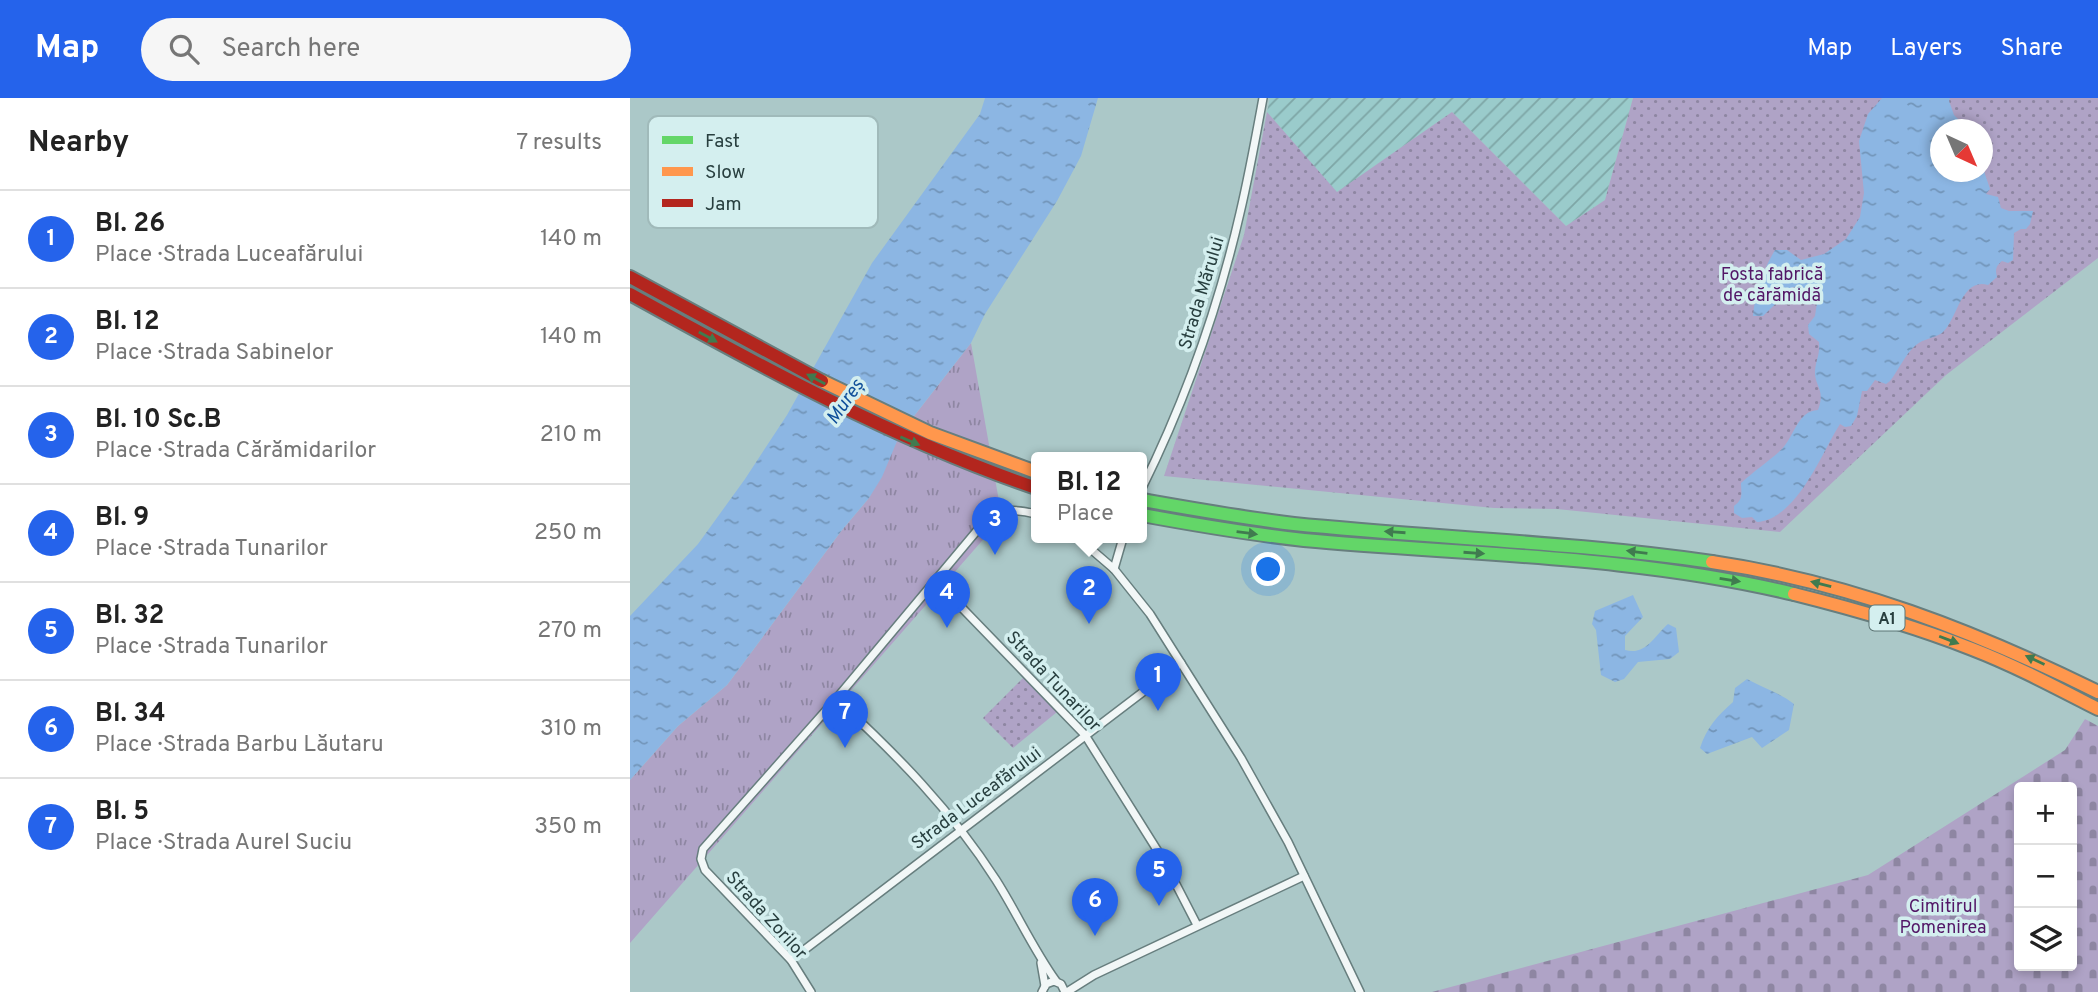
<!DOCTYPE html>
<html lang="en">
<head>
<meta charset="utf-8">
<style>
	:root { --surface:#fff; --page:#f6f6f6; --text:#222; --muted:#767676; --line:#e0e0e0; --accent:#2563eb }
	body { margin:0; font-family:Overpass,sans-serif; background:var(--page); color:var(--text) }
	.controls { position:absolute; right:21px; bottom:21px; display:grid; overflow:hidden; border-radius:7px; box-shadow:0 4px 10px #0003 }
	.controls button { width:63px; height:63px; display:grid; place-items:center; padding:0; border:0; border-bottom:2px solid var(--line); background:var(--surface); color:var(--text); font:35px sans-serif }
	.compass { position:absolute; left:1300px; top:21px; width:63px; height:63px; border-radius:50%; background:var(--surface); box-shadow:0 4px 10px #0003; rotate:136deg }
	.you { position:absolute; left:639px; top:472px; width:24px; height:24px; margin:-18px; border:5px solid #fff; border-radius:50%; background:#1a73e8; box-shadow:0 0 0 10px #1a73e833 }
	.badge { display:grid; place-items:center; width:46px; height:46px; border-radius:50%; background:var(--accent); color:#fff; font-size:23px; font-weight:700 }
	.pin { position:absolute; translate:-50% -58px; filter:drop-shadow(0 2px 4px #0008) }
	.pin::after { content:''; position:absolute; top:37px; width:24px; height:21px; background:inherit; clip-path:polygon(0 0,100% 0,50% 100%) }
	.popup { position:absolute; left:401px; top:354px; width:116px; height:91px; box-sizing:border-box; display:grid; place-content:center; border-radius:7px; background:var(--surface); filter:drop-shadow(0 2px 5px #0005); font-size:23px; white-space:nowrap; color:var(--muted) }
	.popup b { font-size:26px; color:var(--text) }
	.popup::after { content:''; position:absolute; left:50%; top:100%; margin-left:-14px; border:14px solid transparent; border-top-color:var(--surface) }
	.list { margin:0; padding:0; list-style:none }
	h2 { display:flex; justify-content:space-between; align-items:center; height:91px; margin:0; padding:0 28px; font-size:30px }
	h2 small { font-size:23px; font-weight:400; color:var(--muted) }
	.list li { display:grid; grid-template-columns:46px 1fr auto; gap:21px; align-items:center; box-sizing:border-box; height:98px; padding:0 28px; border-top:2px solid var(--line) }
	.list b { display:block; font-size:26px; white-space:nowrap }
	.list p { margin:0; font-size:23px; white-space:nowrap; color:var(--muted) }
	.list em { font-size:23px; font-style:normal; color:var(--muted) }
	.icon { flex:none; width:38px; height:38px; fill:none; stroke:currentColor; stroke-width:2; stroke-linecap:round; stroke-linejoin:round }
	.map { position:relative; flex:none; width:1468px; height:894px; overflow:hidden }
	header { display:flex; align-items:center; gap:42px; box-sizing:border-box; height:98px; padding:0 35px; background:var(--accent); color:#fff }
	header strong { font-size:33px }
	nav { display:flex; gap:38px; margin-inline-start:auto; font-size:24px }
	.search { width:490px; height:63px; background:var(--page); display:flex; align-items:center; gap:18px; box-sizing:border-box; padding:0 24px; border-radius:38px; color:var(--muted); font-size:26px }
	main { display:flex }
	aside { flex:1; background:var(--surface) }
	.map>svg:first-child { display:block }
	.industrial { fill:url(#industrial-furrows) }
	.grass { fill:url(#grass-tufts) }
	.cemetery { fill:url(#cemetery-stones); fill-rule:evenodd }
	.park { fill:url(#park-dots); fill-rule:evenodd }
	.water { fill:url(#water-ripples) }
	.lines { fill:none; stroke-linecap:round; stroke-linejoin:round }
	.street-casing { stroke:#677e7e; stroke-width:10 }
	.fast-casing { stroke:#677e7e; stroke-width:16 }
	.slow-casing { stroke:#677e7e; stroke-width:16 }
	.jam-casing { stroke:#677e7e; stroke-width:16 }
	.street { stroke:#f2f7f7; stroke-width:7 }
	.fast { stroke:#63d668; stroke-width:12 }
	.slow { stroke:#ff974d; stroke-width:12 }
	.jam { stroke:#b3261e; stroke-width:12 }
	.oneway { fill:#407b4f }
	.labels { text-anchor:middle; stroke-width:7; stroke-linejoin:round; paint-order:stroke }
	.shield { fill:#d4efef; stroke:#5c7474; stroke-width:2 }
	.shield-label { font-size:16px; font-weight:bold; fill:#283f3f }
	.park-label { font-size:18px; fill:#531767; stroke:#d4efef }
	.street-label { font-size:18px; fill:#283f3f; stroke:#d4efef }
	.water-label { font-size:19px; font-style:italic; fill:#104f9a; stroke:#d4efef }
	.key { fill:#d4efef; stroke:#a0baba; stroke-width:2 }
	.key-label { font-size:19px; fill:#283f3f }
</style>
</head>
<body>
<header>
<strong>Map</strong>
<div class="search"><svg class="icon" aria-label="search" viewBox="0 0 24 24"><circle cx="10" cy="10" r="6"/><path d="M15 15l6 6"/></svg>Search here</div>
<nav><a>Map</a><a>Layers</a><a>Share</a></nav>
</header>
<main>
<aside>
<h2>Nearby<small>7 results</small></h2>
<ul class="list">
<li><span class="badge">1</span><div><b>Bl. 26</b><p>Place · Strada Luceafărului</p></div><em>140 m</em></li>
<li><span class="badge">2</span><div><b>Bl. 12</b><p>Place · Strada Sabinelor</p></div><em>140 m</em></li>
<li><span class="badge">3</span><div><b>Bl. 10 Sc.B</b><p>Place · Strada Cărămidarilor</p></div><em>210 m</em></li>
<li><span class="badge">4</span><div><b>Bl. 9</b><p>Place · Strada Tunarilor</p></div><em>250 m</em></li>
<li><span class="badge">5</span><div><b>Bl. 32</b><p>Place · Strada Tunarilor</p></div><em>270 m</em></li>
<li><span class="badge">6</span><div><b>Bl. 34</b><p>Place · Strada Barbu Lăutaru</p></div><em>310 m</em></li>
<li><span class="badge">7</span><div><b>Bl. 5</b><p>Place · Strada Aurel Suciu</p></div><em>350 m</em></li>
</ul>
</aside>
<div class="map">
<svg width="1468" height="894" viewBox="0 0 1468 894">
	<defs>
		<pattern id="industrial-furrows" width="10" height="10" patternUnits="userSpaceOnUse" patternTransform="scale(1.75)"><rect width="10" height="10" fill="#9acbcb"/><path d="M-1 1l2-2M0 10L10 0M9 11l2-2" fill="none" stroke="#7ea6a6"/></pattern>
		<pattern id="grass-tufts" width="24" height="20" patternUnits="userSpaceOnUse" patternTransform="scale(1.75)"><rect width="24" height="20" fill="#afa3c6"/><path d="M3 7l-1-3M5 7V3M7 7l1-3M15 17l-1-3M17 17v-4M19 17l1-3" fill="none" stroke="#8e86a2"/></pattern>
		<pattern id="cemetery-stones" width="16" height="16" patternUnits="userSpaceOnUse" patternTransform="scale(1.75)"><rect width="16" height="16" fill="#afa3c6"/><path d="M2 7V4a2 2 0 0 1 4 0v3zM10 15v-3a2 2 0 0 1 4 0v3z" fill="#8e86a2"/></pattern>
		<pattern id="park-dots" width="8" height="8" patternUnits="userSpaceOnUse" patternTransform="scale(1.75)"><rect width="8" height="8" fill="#afa3c6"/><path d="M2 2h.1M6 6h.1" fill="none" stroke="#8e86a2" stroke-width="1.8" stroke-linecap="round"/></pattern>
		<pattern id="water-ripples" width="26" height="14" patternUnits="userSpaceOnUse" patternTransform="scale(1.75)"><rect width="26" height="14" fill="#8cb6e3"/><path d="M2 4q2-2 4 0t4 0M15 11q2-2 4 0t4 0" fill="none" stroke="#7295b9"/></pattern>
	</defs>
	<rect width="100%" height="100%" fill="#abc8c8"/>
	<path class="industrial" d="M640 0H1003L975 102 936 128 822 14 707 95 637 14Z"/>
	<path class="grass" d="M341 245 372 420 0 845V682L48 628 97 587 212 432 239 400 270 336Z"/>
	<path class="cemetery" d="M1455 621 1468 628V894H802L1238 777 1435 652ZM1389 689H1442V868H1389Z"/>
	<g class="park">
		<path d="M1003 0H1468V160L1316 277 1150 434 927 411 864 410 534 378 614 137 637 14 707 94 822 14 936 128 975 102ZM1310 32H1352V74H1310Z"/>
		<path d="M395 578 427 614 383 650 353 620Z"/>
	</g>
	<g class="water">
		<path d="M355 0H468L451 58 427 103 355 216 341 245 270 336 252 379 239 400 212 432 97 587 48 628 0 682V518L68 446 115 381 157 317 242 165 350 16Z"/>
		<path d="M1252 0H1320L1319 3 1324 17 1338 31 1310 32V74H1352L1353 70 1360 91 1356 96 1368 99 1371 110 1379 113H1403L1400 126 1396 131H1391L1384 135 1383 162 1378 165 1372 163C1366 168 1365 171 1367 179L1358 187C1331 179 1327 223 1312 235 1304 240 1293 241 1286 247 1276 255 1268 273 1260 283L1256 286 1245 282 1237 293H1232L1227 318 1221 328 1215 329 1210 326C1191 356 1167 421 1127 424L1122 419 1112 420 1104 415V408C1114 401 1111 395 1111 385 1124 373 1139 363 1151 352 1165 338 1167 313 1188 312 1196 291 1184 288 1185 273 1186 261 1190 258 1189 244L1179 236 1178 227 1185 218 1187 205 1178 195 1163 189 1133 218H1123C1125 195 1133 172 1145 152H1157L1171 162 1194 156 1216 141 1230 119 1234 95 1229 43 1238 16Z"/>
		<path d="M1003 497 1013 519 995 538V552C1016 558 1024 538 1038 526L1046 530 1049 554 1040 561 1008 564 994 581 985 584 971 577 966 532 962 526 965 513Z"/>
		<path d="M1117 581C1133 590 1150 595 1164 606L1159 632 1132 650 1122 639 1077 656 1070 650C1077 629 1087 618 1103 604L1105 590Z"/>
	</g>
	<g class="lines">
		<g class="street-casing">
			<g id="street">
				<path d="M512 390C555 303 588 211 610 115 619 77 626 38 633 0"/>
				<path d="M448 440 484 471 520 516 611 660 658 744 730 894"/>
				<path d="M484 471 493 440"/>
				<path d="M305 482 455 637 534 763 567 827"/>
				<path d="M206 601C266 656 322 713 366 782 387 815 403 851 426 883"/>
				<path d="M161 862 551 565"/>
				<path d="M411 865 415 888"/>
				<path d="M181 894 161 862 75 772 71 761 73 751 206 601 355 423C370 410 387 411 406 416"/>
				<path d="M412 894 416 886 424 883 431 886 435 894"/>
				<path d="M437 894 464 877 674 778"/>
			</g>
		</g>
		<g class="fast-casing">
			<g id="fast">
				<path d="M512 402C563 411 613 420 664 426 803 440 943 444 1082 464"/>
				<path d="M512 417C566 427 620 436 674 442 837 457 1003 457 1164 496"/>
			</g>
		</g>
		<g class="slow-casing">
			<g id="slow">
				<path d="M192 283 300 335 406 374"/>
				<path d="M1082 464C1218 484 1345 533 1468 594"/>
				<path d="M1164 496C1224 511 1284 528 1342 551 1386 568 1427 590 1468 611"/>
			</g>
		</g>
		<g class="jam-casing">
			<g id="jam">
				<path d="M0 179 192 283"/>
				<path d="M0 196C132 269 263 341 406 390"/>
			</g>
		</g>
		<use href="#street" class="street"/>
		<use href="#fast" class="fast"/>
		<use href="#slow" class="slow"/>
		<use href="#jam" class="jam"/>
	</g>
	<defs><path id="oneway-solid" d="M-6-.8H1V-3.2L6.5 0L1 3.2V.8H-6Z" transform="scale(1.75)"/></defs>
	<g class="oneway">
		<use href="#oneway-solid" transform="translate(78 239) rotate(29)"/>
		<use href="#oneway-solid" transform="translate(186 281) rotate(-152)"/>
		<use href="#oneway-solid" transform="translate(280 343) rotate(23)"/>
		<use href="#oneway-solid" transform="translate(765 434) rotate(-176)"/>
		<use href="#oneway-solid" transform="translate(617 435) rotate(7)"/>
		<use href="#oneway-solid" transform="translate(1007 454) rotate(-173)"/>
		<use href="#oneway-solid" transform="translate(844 455) rotate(4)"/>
		<use href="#oneway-solid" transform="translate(1100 482) rotate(9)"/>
		<use href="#oneway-solid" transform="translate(1191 486) rotate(-166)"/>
		<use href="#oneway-solid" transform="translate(1319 542) rotate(21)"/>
		<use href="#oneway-solid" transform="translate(1405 562) rotate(-155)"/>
	</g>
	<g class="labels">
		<rect class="shield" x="1239.5" y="507.5" width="35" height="25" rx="5"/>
		<g class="shield-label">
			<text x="1257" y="526">A1</text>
		</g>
		<g class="park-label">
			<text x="1142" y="182">Fosta fabrică<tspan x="1142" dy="21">de cărămidă</tspan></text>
			<text x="1313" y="814">Cimitirul<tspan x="1313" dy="21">Pomenirea</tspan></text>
		</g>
		<g class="street-label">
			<text transform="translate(571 195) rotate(-73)" y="6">Strada Mărului</text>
			<text transform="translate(424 583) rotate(47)" y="6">Strada Tunarilor</text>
			<text transform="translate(346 700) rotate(-37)" y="6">Strada Luceafărului</text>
			<text transform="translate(137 817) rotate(48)" y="6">Strada Zorilor</text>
		</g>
		<g class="water-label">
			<text transform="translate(214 303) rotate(-55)" y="7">Mureș</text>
		</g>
	</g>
	<rect x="18" y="18" width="230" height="112" rx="10" class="key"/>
	<rect x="32" y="38" width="31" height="8" fill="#63d668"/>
	<rect x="32" y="69" width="31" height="9" fill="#ff974d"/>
	<rect x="32" y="101" width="31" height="8" fill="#b3261e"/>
	<g class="key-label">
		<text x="75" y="49">Fast</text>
		<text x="75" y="80">Slow</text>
		<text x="75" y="112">Jam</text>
	</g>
</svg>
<div class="controls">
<button>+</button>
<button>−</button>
<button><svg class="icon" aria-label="layers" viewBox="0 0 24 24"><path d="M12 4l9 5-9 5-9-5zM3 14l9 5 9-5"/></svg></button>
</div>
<svg class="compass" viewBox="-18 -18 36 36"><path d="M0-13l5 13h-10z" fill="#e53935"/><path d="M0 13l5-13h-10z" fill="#767676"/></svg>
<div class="you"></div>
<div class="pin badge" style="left:528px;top:613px">1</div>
<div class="pin badge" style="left:459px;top:526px">2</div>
<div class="popup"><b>Bl. 12</b>Place</div>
<div class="pin badge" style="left:365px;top:457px">3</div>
<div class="pin badge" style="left:317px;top:530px">4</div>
<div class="pin badge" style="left:529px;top:808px">5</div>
<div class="pin badge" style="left:465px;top:838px">6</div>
<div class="pin badge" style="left:215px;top:650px">7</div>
</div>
</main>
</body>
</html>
